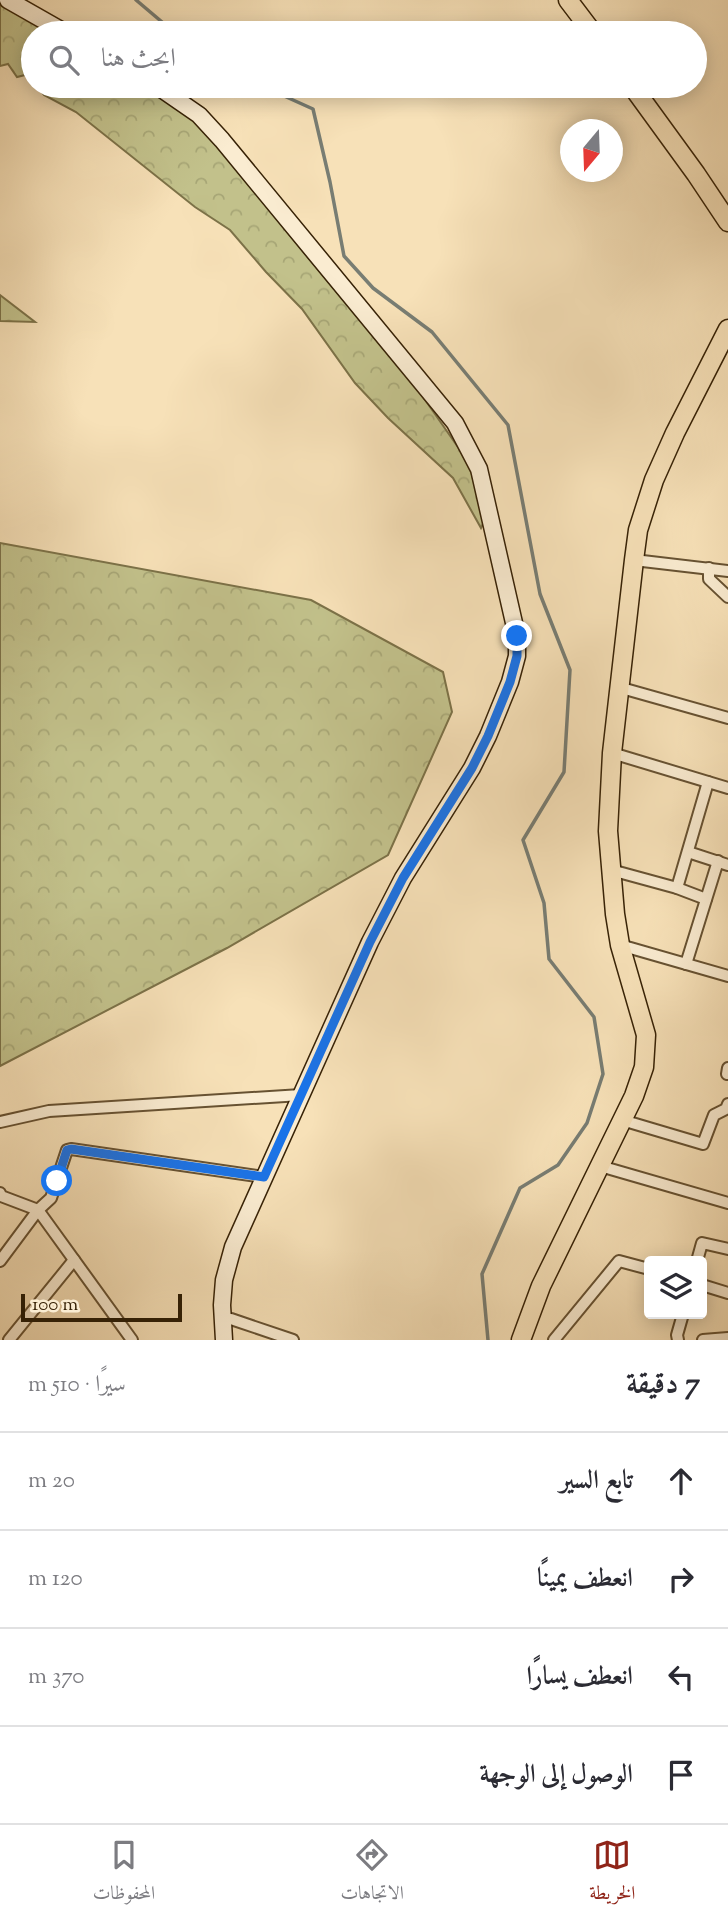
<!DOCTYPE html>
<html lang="ar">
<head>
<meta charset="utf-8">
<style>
	:root { --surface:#fff; --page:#f2f2f3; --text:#2b2b33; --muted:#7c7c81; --line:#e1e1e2; --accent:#8f2418 }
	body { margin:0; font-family:"Sorts Mill Goudy",Amiri,serif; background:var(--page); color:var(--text); direction:rtl }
	.controls { position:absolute; right:21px; bottom:21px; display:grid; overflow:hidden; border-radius:7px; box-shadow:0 4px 18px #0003 }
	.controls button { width:63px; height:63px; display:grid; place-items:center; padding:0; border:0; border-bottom:2px solid var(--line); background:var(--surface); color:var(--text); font:35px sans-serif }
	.compass { position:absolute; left:560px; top:119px; width:63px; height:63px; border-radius:50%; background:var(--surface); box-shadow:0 4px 18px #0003; rotate:199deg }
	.scale { position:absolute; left:21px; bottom:18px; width:161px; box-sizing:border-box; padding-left:7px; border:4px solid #372206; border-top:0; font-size:19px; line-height:24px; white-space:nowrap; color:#372206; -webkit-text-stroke:5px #faecd1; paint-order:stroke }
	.stop { position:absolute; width:21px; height:21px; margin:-16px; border:5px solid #1a73e8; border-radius:50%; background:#fff }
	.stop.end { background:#1a73e8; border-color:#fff; box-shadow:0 2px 7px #0008 }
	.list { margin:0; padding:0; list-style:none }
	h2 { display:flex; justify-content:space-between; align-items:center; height:91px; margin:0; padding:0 28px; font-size:30px }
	h2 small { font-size:23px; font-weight:400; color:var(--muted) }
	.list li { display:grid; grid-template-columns:46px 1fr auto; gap:21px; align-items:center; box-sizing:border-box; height:98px; padding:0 28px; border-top:2px solid var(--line) }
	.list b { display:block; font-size:26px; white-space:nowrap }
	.list em { font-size:23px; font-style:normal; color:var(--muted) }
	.icon { flex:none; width:38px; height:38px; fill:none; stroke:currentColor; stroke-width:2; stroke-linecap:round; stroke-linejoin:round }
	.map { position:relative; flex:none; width:728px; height:1340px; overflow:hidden; direction:ltr }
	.search { position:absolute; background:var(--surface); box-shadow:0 4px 18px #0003; left:21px; right:21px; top:21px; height:77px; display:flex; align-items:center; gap:18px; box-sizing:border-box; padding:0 24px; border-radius:38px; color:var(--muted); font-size:26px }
	.sheet { height:483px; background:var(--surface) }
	nav { display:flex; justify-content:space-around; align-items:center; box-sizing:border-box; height:98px; border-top:2px solid var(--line); background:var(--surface); font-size:19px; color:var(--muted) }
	nav a { display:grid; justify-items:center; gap:4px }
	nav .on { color:var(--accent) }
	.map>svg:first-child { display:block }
	.forest { fill:url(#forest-crowns); stroke:#7c7248; stroke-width:2 }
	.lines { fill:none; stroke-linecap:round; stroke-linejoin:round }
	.stream { stroke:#787d73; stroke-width:3.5 }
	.street-casing { stroke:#675232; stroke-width:14 }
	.secondary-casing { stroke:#372206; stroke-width:19 }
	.primary-casing { stroke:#372206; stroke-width:21 }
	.street { stroke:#faecd1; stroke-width:10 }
	.secondary { stroke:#faecd1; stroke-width:16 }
	.primary { stroke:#f7e1b8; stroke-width:18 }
	.route { stroke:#1a73e8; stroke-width:9 }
</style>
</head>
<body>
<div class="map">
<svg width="728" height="1340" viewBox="0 0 728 1340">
	<defs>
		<pattern id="forest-crowns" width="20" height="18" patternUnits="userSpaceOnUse" patternTransform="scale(1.75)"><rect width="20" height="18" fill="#c2c18b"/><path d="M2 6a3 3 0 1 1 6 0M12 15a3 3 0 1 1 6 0" fill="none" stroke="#a7a676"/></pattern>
	</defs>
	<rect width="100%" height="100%" fill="#f7e1b8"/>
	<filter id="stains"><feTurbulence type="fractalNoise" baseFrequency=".00286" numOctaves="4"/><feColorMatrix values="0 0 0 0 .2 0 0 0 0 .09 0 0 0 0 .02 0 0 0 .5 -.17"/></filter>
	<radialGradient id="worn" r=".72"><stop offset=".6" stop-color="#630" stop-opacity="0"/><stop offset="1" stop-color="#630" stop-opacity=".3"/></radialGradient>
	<g class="forest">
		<path d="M0 2 53 33H33V79L29 74 17 77 8 64 0 66Z"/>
		<path d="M38 86H146L165 96 210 135 307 256 414 384 469 463 484 522 481 528 453 478 388 418 355 383 302 309 266 272 230 230 195 207 76 112 44 95Z"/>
		<path d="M0 295 35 322 0 321Z"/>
		<path d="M0 543 311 600 443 672 452 712 388 855 227 948 0 1066Z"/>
	</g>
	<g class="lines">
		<g class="stream">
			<path d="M136 0 175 33"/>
			<path d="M262 86 313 109 330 182 344 256 373 288 432 332 508 425 540 594 570 670 564 772 523 840 544 903 549 959 594 1017 603 1074 587 1123 558 1165 520 1188 482 1274 488 1340"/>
		</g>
		<g class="street-casing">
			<g id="street">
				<path d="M634 560 728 571"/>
				<path d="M709 568V579L728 597"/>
				<path d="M618 687 728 718"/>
				<path d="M612 753 728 788"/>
				<path d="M688 852 728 865"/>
				<path d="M611 870 677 888 706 899"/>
				<path d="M677 888 708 782"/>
				<path d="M620 945 728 976"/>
				<path d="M686 964 718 861"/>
				<path d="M728 1068 727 1074H728"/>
				<path d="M622 1120 703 1144 714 1115 726 1109 728 1104"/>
				<path d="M0 1122 49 1111 301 1095"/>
				<path d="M600 1166 728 1203"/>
				<path d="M0 1193 1 1196 38 1210 132 1340"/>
				<path d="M0 1261 38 1210 51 1198 67 1150 71 1149 264 1177"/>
				<path d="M697 1261 702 1243 728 1249"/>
				<path d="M702 1285 728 1293"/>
				<path d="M223 1320 231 1319 293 1340"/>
				<path d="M9 1340 74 1260"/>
				<path d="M554 1340 619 1261 649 1269"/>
				<path d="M678 1340 677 1335 683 1314"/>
				<path d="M703 1340 728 1338"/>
			</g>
		</g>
		<g class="secondary-casing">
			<g id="secondary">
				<path d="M8 0 66 33"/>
				<path d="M157 86 199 115 222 140 455 423 479 469 517 636V656L510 682 488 736 472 768 403 878 370 942 233 1247 224 1280 222 1305 224 1340"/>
			</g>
		</g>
		<g class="primary-casing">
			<g id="primary">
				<path d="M568 0 593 33"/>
				<path d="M632 86 696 174 728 222"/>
				<path d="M521 1340 541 1286 634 1096 644 1067 646 1035 620 945 615 914 608 831 612 753 634 560 638 530 654 480 675 433 728 329"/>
			</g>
		</g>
		<use href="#street" class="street"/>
		<use href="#secondary" class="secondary"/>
		<use href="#primary" class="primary"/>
	</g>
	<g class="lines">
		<path class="route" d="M57 1181 67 1150 71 1149 264 1177 370 942 403 878 472 768 488 736 510 682 517 656V636"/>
	</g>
	<rect width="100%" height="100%" filter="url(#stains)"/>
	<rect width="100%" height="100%" fill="url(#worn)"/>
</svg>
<div class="controls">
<button><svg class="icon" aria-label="layers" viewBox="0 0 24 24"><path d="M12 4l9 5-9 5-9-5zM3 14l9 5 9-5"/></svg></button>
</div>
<svg class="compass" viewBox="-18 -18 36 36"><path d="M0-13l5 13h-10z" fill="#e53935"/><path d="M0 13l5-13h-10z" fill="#7c7c81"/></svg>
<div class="scale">100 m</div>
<div class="stop" style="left:57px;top:1181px"></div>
<div class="stop end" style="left:517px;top:636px"></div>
<div class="search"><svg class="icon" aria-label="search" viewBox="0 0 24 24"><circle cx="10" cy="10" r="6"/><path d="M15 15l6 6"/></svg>ابحث هنا</div>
</div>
<section class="sheet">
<h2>7 دقيقة<small>سيرًا · 510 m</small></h2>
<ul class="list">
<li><svg class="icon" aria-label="ahead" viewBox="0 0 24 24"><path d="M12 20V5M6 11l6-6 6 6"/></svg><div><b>تابع السير</b></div><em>20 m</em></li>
<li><svg class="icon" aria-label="right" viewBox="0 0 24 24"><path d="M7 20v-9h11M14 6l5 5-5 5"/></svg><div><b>انعطف يمينًا</b></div><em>120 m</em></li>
<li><svg class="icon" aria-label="left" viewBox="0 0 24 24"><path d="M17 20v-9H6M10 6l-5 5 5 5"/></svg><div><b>انعطف يسارًا</b></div><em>370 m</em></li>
<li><svg class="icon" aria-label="arrive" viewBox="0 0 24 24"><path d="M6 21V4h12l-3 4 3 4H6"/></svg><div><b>الوصول إلى الوجهة</b></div></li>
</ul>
</section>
<nav>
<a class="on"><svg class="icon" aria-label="map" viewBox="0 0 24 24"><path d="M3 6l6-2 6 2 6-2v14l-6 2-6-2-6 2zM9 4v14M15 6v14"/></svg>الخريطة</a>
<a><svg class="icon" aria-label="directions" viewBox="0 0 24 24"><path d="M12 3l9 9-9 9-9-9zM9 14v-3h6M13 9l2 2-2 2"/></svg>الاتجاهات</a>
<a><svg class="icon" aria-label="saved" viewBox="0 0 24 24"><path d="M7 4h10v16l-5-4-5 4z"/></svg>المحفوظات</a>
</nav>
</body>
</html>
